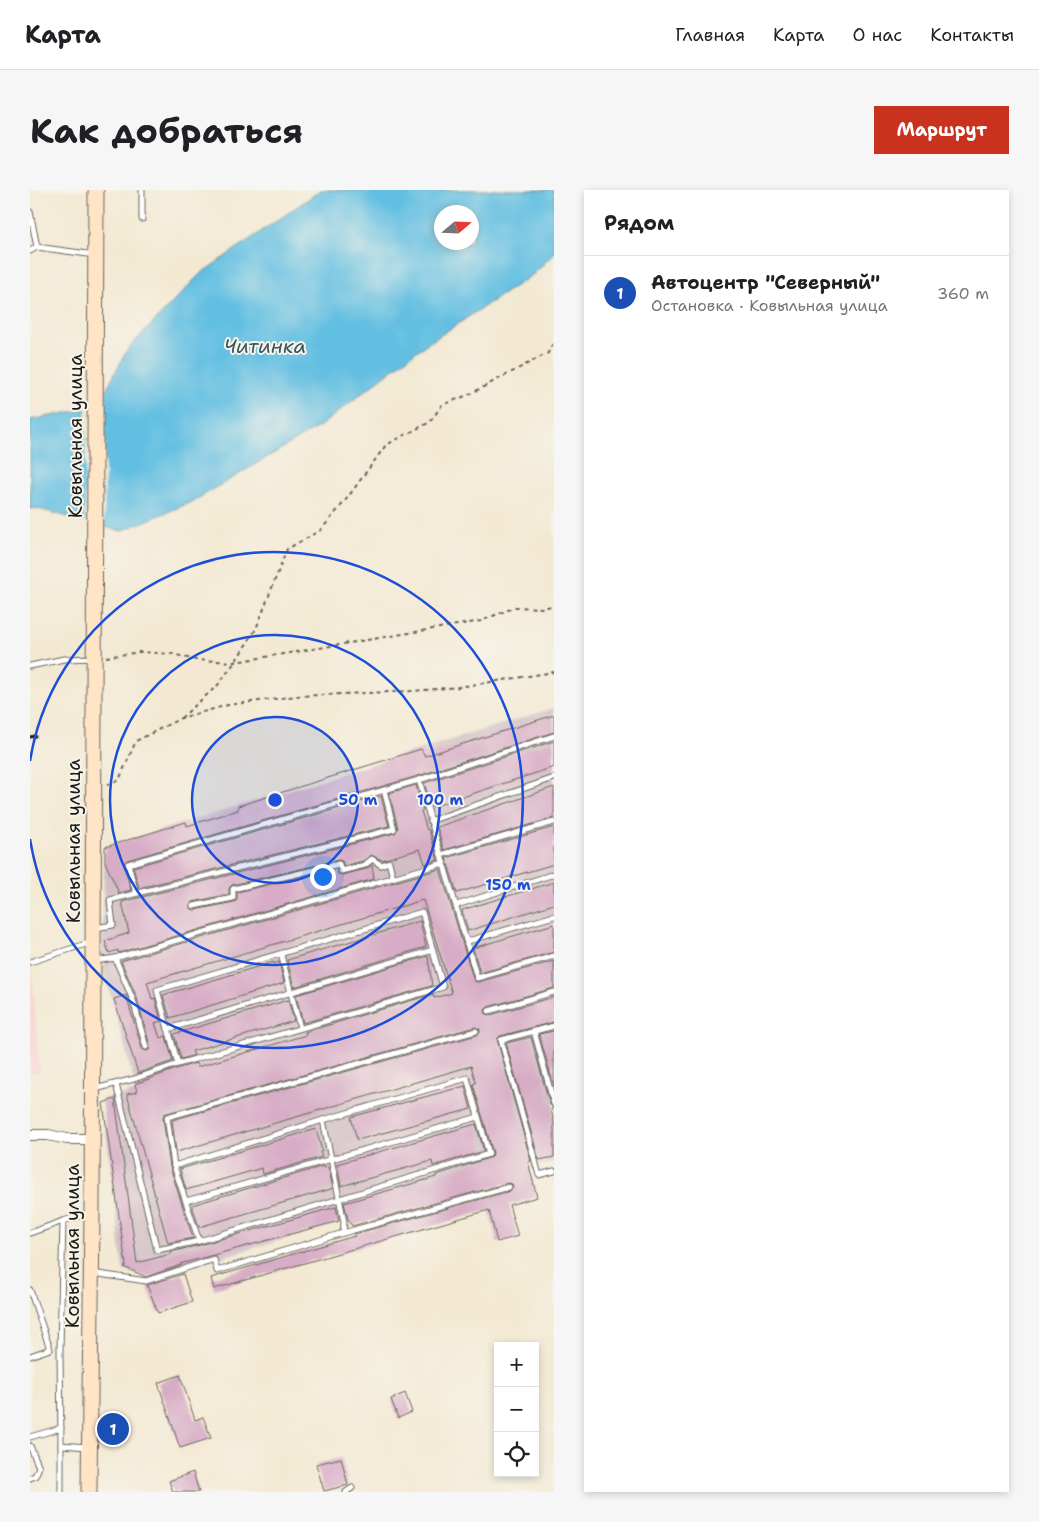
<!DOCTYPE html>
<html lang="ru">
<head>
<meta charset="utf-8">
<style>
	:root { --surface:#fff; --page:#f6f6f6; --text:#202124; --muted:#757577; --line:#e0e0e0; --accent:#c8321e }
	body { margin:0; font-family:"Shantell Sans",sans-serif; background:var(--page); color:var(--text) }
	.controls { position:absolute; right:15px; bottom:15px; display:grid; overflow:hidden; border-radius:0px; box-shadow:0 2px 8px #0003 }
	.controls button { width:45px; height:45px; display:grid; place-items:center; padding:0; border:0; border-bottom:1px solid var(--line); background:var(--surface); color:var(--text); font:25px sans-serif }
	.compass { position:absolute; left:404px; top:15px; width:45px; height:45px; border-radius:50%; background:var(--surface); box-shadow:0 2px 8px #0003; rotate:71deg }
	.you { position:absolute; left:292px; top:686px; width:18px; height:18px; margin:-12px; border:4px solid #fff; border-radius:50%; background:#1a73e8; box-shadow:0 0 0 8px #1a73e833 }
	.badge { display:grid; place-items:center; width:32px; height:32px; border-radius:50%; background:var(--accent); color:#fff; font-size:16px; font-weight:700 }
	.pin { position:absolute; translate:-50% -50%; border:2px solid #fff; box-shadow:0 1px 5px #0006 }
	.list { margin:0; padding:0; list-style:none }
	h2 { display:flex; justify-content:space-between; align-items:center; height:65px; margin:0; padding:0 20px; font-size:21px }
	h2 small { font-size:16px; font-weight:400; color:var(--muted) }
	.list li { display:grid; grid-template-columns:32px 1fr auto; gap:15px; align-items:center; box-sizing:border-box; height:75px; padding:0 20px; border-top:1px solid var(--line) }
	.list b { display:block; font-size:19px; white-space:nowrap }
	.list p { margin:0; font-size:16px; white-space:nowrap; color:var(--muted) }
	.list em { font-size:16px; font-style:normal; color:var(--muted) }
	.icon { flex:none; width:28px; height:28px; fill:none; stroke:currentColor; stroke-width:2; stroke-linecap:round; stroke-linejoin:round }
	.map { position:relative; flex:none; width:524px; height:1302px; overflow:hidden; border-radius:0px }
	header { display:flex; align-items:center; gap:30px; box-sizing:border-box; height:70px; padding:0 25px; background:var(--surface); border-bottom:1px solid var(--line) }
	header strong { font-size:24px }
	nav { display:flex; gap:28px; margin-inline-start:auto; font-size:18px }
	.intro { display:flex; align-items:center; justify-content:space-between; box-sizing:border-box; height:120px; padding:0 30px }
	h1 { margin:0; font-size:35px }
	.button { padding:12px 22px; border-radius:0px; background:var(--accent); color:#fff; font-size:18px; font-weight:700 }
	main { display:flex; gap:30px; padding:0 30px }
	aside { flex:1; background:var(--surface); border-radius:0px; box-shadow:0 2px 8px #0003 }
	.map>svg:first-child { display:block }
	.built { fill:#f7d0cf }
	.industrial { fill:#d2bec5 }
	.water { fill:#64bfe2; stroke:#406e7f; fill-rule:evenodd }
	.pier { fill:#f3e9d3 }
	.building { fill:#d7acc6 }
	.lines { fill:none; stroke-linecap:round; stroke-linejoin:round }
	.lane-casing { stroke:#67645c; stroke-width:7 }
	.street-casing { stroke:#67645c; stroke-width:12 }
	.secondary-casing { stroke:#67645c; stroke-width:17 }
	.path { stroke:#67645c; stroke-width:2; stroke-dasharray:4 4; stroke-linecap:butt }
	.lane { stroke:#fff; stroke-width:5 }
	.street { stroke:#fff; stroke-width:10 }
	.secondary { stroke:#ffe4c6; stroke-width:15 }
	.rail { stroke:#1c1c1c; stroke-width:3 }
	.ring { fill:none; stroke:#1d4ed8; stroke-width:2.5 }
	.labels { text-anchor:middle; stroke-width:4; stroke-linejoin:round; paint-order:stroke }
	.street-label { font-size:19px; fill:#1c1c1c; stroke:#f7f3e8 }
	.water-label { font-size:20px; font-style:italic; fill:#355561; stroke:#f7f3e8 }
	.centre { fill:#1d4ed8; stroke:#f7f3e8; stroke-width:2.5 }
	.ring-label { font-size:15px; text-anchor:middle; font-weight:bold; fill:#1d4ed8; stroke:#f7f3e8; stroke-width:4; stroke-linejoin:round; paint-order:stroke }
</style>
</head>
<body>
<header>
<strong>Карта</strong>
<nav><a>Главная</a><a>Карта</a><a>О нас</a><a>Контакты</a></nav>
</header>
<div class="intro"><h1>Как добраться</h1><a class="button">Маршрут</a></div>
<main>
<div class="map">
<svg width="524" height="1302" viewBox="0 0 524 1302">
	<rect width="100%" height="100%" fill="#f7f3e8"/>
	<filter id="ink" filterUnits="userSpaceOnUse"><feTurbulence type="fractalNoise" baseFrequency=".02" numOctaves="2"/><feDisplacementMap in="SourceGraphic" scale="10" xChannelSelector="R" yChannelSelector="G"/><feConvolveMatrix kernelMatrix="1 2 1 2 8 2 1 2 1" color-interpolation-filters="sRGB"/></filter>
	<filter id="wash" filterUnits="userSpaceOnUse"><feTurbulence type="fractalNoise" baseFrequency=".0096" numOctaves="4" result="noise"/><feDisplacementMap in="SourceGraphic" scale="20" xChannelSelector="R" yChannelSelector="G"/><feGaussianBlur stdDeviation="1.12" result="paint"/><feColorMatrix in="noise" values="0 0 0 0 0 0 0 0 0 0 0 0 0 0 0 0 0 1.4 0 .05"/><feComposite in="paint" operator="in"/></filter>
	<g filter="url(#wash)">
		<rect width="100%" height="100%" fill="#f3e9d3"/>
		<path class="built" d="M0 761 10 881 0 884Z"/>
		<path class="industrial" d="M524 518V972L119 1088 93 1080 72 909 107 901 71 772 75 657Z"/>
		<path class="water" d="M291 0H524V63L505 83 385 162 290 236 162 312 91 341 5 318 0 319V230L67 217 97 160 170 84ZM412 22H442V52H412Z"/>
		<path class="pier" d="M76 196 74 339 55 333 56 217 66 214Z"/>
		<g id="blocks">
			<g class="building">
				<path d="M524 525V542L388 586 97 670 94 675 101 700 89 703 75 672V657L156 632 157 636 208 620V616L391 559 395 566Z"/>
				<path d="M524 551V577L402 617 394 593Z"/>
				<path d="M386 595 393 620 391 621 397 640H399L408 670 395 674 390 659 352 670 341 665 333 671 314 676 312 671 308 670 202 695 199 698V704L163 712 160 715V718L165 720 204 712 207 710V702L306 679 308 684 312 685 336 679 342 675 344 689 88 763V760L79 763 75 751 99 743 92 712 365 643 368 638 359 603Z"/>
				<path d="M524 597V628L414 660 407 637Z"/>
				<path d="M351 606 359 636 109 698 103 677Z"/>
				<path d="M524 637V674L427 703 416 668Z"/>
				<path d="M410 679 444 791 448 792 524 771V798L458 817 455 820 456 824 460 825 524 807V832L470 846 467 849 501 971 498 972 507 1007 479 1015 488 1046 467 1052 459 1020 184 1099 181 1088 325 1046 324 1044 480 1001 483 996 482 994 478 993 322 1036 318 1029 314 1013 406 987V985L462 967 463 963 443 894 446 893 441 876 146 962 142 930 447 845 450 843V839L445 837 134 924 133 928 140 977 163 1048 138 1053 97 904 107 902 105 894 149 878 166 873 167 877 276 845 275 842 403 804 404 808 422 803 393 710 117 792 122 809 125 808 131 831 125 833 130 848 136 846 143 871 108 883 84 809 96 805 112 859 117 861 119 860 120 856 107 808 91 771Z"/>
				<path d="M524 692V714L438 741 432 720Z"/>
				<path d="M390 731 396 757 264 797 257 770Z"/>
				<path d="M524 734V762L450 783 443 758Z"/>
				<path d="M398 766 402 796 273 833 266 805Z"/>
				<path d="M244 772V774L249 772 254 793 140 828 133 805Z"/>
				<path d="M258 810 264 831 162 861 164 865 151 869 144 844Z"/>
				<path d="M524 841V897L509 844Z"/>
				<path d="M501 847 520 915 524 918 521 919 524 932V967L509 970 476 853Z"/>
				<path d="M435 896 441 919 327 950 321 927Z"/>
				<path d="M85 909 107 1073 141 1064 140 1062 166 1056 306 1017 309 1031 150 1074 151 1075 116 1087 94 1077 96 1076 73 913Z"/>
				<path d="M446 934 454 961 403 976 402 971 311 996 307 974Z"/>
				<path d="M286 939 292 961 290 962 292 967 233 984 232 978 156 1000 150 979Z"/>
				<path d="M294 976 295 978 298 977 303 998 301 999 169 1037 162 1015Z"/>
				<path d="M153 1084 162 1112 128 1123 117 1095Z"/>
				<path d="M150 1185 165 1230 173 1227 181 1248 150 1258 128 1193Z"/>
				<path d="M375 1203 382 1222 368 1228 361 1209Z"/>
				<path d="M311 1268 318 1295 294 1301 286 1274Z"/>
				<path d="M163 1282 169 1302H143L139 1291Z"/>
			</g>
		</g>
	</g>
	<g filter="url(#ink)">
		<use href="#blocks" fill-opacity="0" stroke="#67645c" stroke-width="1"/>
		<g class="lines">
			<g class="lane-casing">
				<g id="lane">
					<path d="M0 22 7 57"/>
					<path d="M112 29V0"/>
					<path d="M0 61 7 57 65 65"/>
					<path d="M0 476 34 469 63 468"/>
					<path d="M389 590 447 788 524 766"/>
					<path d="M400 631 524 588"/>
					<path d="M411 665 524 632"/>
					<path d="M106 703 98 674 389 590 524 546"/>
					<path d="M427 715 524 684"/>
					<path d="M164 716 203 708V699L309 674 311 681 335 675 342 669 351 675 359 672 363 688"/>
					<path d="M65 738 83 735 80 710 364 639 354 600"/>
					<path d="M438 751 524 726"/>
					<path d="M251 764 270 838"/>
					<path d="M85 768 103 810 116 857"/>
					<path d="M65 771 85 768 414 673"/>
					<path d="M0 772 62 752"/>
					<path d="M459 821 524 802"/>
					<path d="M524 836 471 850 509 985 524 981"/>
					<path d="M138 839 403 760"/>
					<path d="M504 841 524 914"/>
					<path d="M86 894 127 1060 169 1051 459 964 437 888 293 930 144 976"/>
					<path d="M65 899 104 889 148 874 413 797 392 722 127 800 148 874"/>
					<path d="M293 930 314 1032 313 1043"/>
					<path d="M156 1011 448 927"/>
					<path d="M0 1043 33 1031"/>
					<path d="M169 1051 144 976 137 927 446 841"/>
					<path d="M62 1083 116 1091 184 1069 187 1081 313 1043 479 997"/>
					<path d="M0 1100 20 1159 0 1166"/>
					<path d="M0 1247 31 1238"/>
					<path d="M31 1255V1302"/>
					<path d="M0 1256 9 1277 5 1286 0 1288"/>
					<path d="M58 1257 31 1255 30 1159 33 1031 60 1023"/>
					<path d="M316 1302 322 1298"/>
				</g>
			</g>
			<g class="street-casing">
				<path id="street" d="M0 945H18L37 949H62"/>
			</g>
			<g class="secondary-casing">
				<path id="secondary" d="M59 1302 62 1022 66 0"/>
			</g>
			<g class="path">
				<path d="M76 467 110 462 143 464 166 470 205 472 451 431 485 417 514 418 524 415"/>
				<path d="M151 528 188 495 205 472 226 439 257 359 291 340 315 311 356 255 400 232 412 215 438 205 518 163 524 151"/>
				<path d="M77 595 89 590 106 551 151 528 198 515 267 506 383 501 429 497 524 482"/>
			</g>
			<use href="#lane" class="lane"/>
			<use href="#street" class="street"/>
			<use href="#secondary" class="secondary"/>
			<path class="rail" d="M0 547 5 546"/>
		</g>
	</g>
	<circle cx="245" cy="610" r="83" fill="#1d4ed8" fill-opacity=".12"/>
	<g class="ring">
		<circle cx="245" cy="610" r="83"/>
		<circle cx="245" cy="610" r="165"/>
		<path d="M0 571A248 248 0 1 1 0 649"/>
	</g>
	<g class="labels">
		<g class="street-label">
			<text transform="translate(45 246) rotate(-90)" y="7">Ковыльная улица</text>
			<text transform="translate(43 651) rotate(-90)" y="7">Ковыльная улица</text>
			<text transform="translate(42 1056) rotate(-90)" y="7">Ковыльная улица</text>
		</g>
		<g class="water-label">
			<text x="235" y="163">Читинка</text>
		</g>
	</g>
	<circle cx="245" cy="610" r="8" class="centre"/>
	<g class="ring-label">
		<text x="328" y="615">50 m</text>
		<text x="410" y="615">100 m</text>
		<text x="478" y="700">150 m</text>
	</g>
</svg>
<div class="controls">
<button>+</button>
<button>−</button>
<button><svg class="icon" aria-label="locate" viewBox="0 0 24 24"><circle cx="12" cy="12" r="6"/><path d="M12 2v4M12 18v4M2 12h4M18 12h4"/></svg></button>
</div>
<svg class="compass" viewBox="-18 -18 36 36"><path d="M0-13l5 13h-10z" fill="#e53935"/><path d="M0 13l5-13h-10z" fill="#757577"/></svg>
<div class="you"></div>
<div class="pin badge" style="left:83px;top:1239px;background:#1a4fb4">1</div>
</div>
<aside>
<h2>Рядом<small></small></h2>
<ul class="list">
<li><span class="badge" style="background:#1a4fb4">1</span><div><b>Автоцентр &quot;Северный&quot;</b><p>Остановка · Ковыльная улица</p></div><em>360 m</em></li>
</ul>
</aside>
</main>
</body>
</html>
